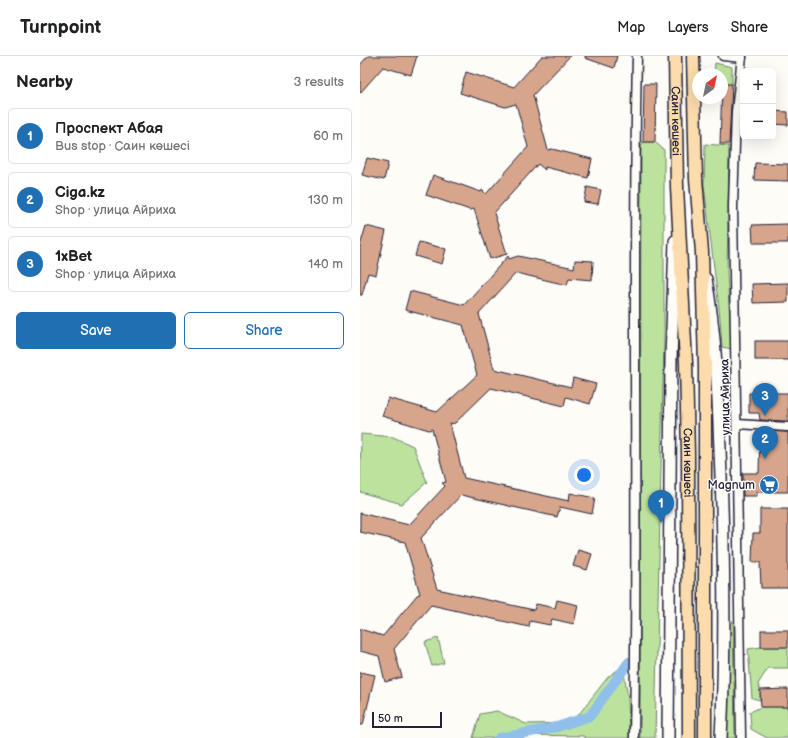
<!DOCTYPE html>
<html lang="en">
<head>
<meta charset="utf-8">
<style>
	:root { --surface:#fff; --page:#f2f2f2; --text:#202124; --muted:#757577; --line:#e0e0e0; --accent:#1f6fb2 }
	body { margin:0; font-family:"Balsamiq Sans",sans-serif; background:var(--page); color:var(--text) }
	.controls { position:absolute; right:12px; top:12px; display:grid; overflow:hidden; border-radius:6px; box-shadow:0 4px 16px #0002 }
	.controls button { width:36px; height:36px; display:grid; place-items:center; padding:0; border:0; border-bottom:1px solid var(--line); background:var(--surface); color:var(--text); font:20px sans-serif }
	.compass { position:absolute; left:332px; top:12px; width:36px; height:36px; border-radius:50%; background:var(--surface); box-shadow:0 4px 16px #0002; rotate:33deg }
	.scale { position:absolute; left:12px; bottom:10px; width:70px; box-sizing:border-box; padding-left:4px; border:2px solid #22223b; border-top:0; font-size:11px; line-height:14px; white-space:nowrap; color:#22223b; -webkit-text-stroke:3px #fdfcf7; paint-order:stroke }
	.you { position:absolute; left:224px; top:419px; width:14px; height:14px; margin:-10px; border:3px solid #fff; border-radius:50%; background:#1a73e8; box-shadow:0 0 0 6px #1a73e833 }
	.badge { display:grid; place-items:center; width:26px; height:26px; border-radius:50%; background:var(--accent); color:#fff; font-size:13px; font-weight:700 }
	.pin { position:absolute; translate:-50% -33px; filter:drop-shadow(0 1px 2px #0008) }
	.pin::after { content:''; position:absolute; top:21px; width:14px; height:12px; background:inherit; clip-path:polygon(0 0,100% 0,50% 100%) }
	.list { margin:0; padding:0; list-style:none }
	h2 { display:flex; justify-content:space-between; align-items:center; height:52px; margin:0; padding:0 16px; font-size:17px }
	h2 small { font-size:13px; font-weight:400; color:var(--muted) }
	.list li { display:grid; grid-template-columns:26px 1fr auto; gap:12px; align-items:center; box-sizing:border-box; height:56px; margin:0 8px 8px; padding:0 8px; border:1px solid var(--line); border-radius:6px }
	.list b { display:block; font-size:15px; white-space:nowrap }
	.list p { margin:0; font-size:13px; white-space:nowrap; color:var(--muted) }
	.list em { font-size:13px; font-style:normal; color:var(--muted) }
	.actions { display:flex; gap:8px; padding:12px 16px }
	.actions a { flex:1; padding:9px 0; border:1px solid var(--accent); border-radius:6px; text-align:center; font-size:14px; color:var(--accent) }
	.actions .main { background:var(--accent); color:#fff }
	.map { position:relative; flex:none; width:428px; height:682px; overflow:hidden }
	header { display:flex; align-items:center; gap:24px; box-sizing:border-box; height:56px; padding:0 20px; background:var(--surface); border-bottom:1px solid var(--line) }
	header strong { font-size:19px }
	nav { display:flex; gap:22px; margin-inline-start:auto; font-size:14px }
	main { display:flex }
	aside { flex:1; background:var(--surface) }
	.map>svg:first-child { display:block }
	.green { fill:#bce39e; stroke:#6f826c }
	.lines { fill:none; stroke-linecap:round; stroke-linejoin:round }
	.canal { stroke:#90bfeb; stroke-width:10 }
	.building { fill:#d7a58b; stroke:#22223b }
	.street-casing { stroke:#22223b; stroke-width:11 }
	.secondary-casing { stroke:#22223b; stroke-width:14 }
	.primary-casing { stroke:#22223b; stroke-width:15 }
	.street { stroke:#fdfcf7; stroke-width:8 }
	.secondary { stroke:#fdfcf7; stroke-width:11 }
	.primary { stroke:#fcdcac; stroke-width:12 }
	.labels { text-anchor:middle; stroke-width:3; stroke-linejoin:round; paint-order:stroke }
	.street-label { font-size:12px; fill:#22223b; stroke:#fdfcf7 }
	.poi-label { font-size:12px; fill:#22223b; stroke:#fdfcf7; text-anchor:end }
</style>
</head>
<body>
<header>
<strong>Turnpoint</strong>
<nav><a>Map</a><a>Layers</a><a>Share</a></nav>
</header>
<main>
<aside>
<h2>Nearby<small>3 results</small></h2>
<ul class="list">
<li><span class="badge">1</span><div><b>Проспект Абая</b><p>Bus stop · Саин көшесі</p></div><em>60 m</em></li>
<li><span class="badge">2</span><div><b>Ciga.kz</b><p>Shop · улица Айриха</p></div><em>130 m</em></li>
<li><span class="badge">3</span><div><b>1xBet</b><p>Shop · улица Айриха</p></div><em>140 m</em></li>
</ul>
<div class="actions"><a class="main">Save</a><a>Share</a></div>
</aside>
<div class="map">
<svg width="428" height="682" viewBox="0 0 428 682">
	<rect width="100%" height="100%" fill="#fdfcf7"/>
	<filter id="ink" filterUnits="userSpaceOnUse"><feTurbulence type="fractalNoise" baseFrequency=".025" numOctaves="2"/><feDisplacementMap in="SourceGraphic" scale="8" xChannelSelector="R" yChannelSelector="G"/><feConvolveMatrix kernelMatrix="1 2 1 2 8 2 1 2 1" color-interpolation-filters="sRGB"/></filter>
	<g filter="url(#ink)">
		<g class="green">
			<path d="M355 7 372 11V29L362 28V18H354Z"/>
			<path d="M283 86H295L304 94V279L295 682H280L281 90Z"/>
			<path d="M345 88 369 90 367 218 372 293 362 291 360 261 344 129Z"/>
			<path d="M1 378 33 381 53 390 67 426 42 448 0 436Z"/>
			<path d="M367 565H373L375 682H368L366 675Z"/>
			<path d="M78 582 84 607 72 610 65 586Z"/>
			<path d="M401 591H428V612H408L398 628 400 634V644L392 642 388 593Z"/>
			<path d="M263 610 268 642 269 682H224V680L164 679 163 682H113L120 658 137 655 166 668 212 667 248 621Z"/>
			<path d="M401 651H428V682H407L391 673 390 656Z"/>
		</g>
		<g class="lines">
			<path class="canal" d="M139 682 197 671 230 660 269 606"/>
		</g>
		<g class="building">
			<path d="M8 0H57L51 19 23 11 0 37V9Z"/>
			<path d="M182 0H210L173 39 188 94 192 93 232 103 228 122 185 111V114L178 108 134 157 147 198 130 203 114 153 110 154 66 139 73 119 121 136 122 134 126 138 168 91 156 48 145 51 100 37 106 16 154 31Z"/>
			<path d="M225 0H257L254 12 225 2Z"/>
			<path d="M284 28H296L295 86H283Z"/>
			<path d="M362 28H372L369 88H360Z"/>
			<path d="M413 55 428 56V69L413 68Z"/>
			<path d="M7 102 28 107 24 124 2 119Z"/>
			<path d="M395 107 428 108V125L394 124Z"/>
			<path d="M227 131 241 134 238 148 224 146Z"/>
			<path d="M428 168V187H393L392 169Z"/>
			<path d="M6 170 26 175 16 219 8 217 2 239H0V190Z"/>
			<path d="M59 186 86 193 82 208 55 200Z"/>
			<path d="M148 200 149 203 158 200 214 212 215 204 233 205 232 224 209 222 207 229 156 217 119 258 134 313 211 331 213 322 236 328 230 348 206 341 204 350 131 332 95 367 90 368 104 422 209 445 210 437 235 442 232 458 200 451 197 461 101 439 61 482 77 533 174 554 176 548 195 552 197 544 218 549 214 568 192 563 190 569 170 565 169 571 71 549 34 593 42 621 25 626 19 600 0 595V573L23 580 57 539 60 538 45 486 0 476V457L49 469 85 430 82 427 86 426 72 373 69 374 22 360 28 342 77 356 117 319 103 269 45 254 50 235 104 249Z"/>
			<path d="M428 227V246L393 247 392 228Z"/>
			<rect x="395" y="285" width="33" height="19"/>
			<path d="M389 337H428V365L400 364 399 357H389Z"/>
			<path d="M400 375 428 376V436H397V440H383V417H399Z"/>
			<path d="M400 453H428V532H401L400 506H392L393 477H400Z"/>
			<path d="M218 494 232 498 227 514 213 510Z"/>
			<rect x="401" y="574" width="27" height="17"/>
			<path d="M0 616 15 619 3 669H0Z"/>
			<path d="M428 633V651H401L400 634Z"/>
		</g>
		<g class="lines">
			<g class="street-casing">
				<g id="street">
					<path d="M363 0 382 2"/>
					<path d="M377 368 428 371"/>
					<path d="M274 682C278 455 272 227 277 0"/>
					<path d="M381 682 373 150 376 56 382 0"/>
				</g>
			</g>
			<g class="secondary-casing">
				<g id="secondary">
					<path d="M346 223C356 279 358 337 360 394 364 490 366 587 361 682"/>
					<path d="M308 682 311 303 315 185"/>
				</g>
			</g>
			<g class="primary-casing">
				<g id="primary">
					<path id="s1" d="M315 0 317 131 326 307 328 398 329 682"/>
					<path d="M333 0 336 123 342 196 345 311V682"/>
				</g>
			</g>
			<use href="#street" class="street"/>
			<use href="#secondary" class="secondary"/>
			<use href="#primary" class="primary"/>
		</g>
	</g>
	<defs>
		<g id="supermarket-disc" transform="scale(1)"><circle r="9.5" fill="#1f6fb2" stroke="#fdfcf7"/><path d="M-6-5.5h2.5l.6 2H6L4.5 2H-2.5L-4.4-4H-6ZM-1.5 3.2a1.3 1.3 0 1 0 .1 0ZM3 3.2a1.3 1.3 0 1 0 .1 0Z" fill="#fff"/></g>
	</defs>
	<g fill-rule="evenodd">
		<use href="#supermarket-disc" x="409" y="429"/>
	</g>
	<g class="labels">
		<g class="street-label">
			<text dy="4" stroke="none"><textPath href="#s1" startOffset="65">Саин көшесі</textPath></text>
			<text transform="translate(365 341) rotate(-91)" y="4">улица Айриха</text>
			<text dy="4" stroke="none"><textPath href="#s1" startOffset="407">Саин көшесі</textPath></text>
		</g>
		<g class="poi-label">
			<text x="395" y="433">Magnum</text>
		</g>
	</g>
</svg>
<div class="controls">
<button>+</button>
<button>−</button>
</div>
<svg class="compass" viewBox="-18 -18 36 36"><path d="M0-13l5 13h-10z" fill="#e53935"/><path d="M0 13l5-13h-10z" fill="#757577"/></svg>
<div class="scale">50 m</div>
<div class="you"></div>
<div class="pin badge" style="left:301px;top:467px">1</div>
<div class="pin badge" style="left:405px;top:403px">2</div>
<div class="pin badge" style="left:405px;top:360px">3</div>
</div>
</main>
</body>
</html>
